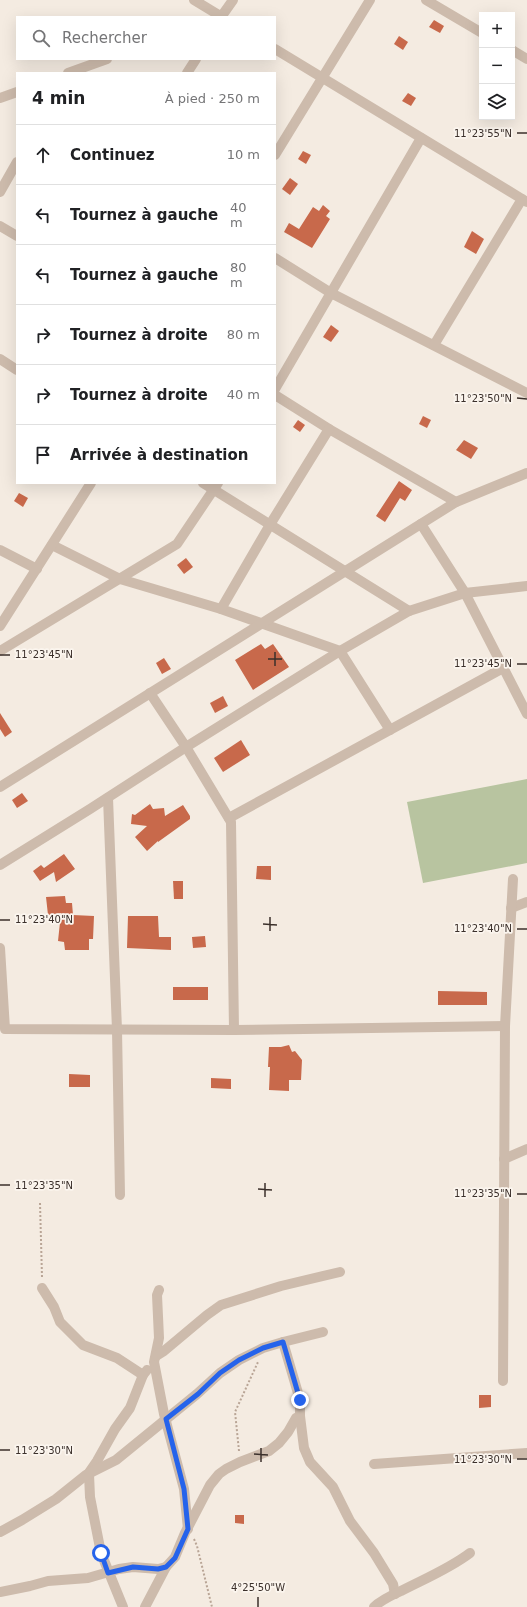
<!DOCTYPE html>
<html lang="fr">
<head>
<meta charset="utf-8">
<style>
	:root { --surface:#fff; --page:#f6f6f6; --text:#202124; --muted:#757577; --line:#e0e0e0 }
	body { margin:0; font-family:"DejaVu Sans",sans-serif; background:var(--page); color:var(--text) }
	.controls { position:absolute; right:12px; top:12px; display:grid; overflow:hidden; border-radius:0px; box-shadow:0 4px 16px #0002 }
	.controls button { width:36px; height:36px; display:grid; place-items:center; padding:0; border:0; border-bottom:1px solid var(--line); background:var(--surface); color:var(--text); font:20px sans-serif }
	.stop { position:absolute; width:12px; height:12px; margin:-9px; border:3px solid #2563eb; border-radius:50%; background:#fff }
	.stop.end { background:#2563eb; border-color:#fff; box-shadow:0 1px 4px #0008 }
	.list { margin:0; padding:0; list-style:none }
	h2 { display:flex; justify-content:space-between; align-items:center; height:52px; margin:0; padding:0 16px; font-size:17px }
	h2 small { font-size:13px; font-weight:400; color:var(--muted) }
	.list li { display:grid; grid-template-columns:26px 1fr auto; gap:12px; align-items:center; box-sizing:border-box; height:60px; padding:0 16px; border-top:1px solid var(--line) }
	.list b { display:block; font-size:15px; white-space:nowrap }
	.list em { font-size:13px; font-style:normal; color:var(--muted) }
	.icon { flex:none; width:22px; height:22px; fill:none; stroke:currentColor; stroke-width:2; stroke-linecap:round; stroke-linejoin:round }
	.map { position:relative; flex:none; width:527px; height:1607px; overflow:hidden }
	.search { position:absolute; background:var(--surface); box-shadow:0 4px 16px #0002; left:16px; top:16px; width:260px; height:44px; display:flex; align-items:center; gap:10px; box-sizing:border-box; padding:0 14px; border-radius:0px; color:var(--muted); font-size:15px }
	.panel { position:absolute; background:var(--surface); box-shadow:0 4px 16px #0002; left:16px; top:72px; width:260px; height:412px; border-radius:0px }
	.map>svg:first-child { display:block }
	.green { fill:#b8c4a0 }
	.building { fill:#c8694b }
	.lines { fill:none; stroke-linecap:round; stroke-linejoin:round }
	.path { stroke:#b9a596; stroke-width:2; stroke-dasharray:2 2; stroke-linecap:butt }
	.minor { stroke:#cdbbac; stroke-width:10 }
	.route { stroke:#2563eb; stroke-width:5 }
	.ticks { fill:none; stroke:#3b302b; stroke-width:1.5 }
	.ticks-label { font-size:10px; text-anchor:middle; fill:#3b302b; stroke:#fbf5ee; stroke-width:3.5; stroke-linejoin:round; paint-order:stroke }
</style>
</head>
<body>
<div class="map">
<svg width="527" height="1607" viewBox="0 0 527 1607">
	<rect width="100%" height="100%" fill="#f4ebe1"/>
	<path class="green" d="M527 779V863L423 883 407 802Z"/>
	<g class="building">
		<path d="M434 20 444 26 440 33 429 27Z"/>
		<path d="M399 36 408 42 403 50 394 44Z"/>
		<path d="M408 93 416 98 411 106 402 101Z"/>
		<path d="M303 151 311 155 306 164 298 159Z"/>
		<path d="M290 178 298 184 290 195 282 189Z"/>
		<path d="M323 205 330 211 326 216 330 219 312 248 284 232 289 223 299 229 313 207 319 211Z"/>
		<path d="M472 231 484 239 476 254 464 247Z"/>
		<path d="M331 325 339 331 331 342 323 337Z"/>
		<path d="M423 416 431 420 427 428 419 424Z"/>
		<path d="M298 420 305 425 300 432 293 427Z"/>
		<path d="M464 440 478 448 471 459 456 450Z"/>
		<path d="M399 481 412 490 405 501 400 498 385 522 376 516Z"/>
		<path d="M19 493 28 498 23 507 14 501Z"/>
		<path d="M186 558 193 567 184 574 177 565Z"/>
		<path d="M261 644 265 649 273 644 289 667 253 690 235 660Z"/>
		<path d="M164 658 171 669 162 674 156 663Z"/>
		<path d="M223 696 228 706 215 713 210 703Z"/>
		<path d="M0 713 12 732 5 737 0 729Z"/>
		<path d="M241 740 250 755 223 772 214 758Z"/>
		<path d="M22 793 28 801 17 808 12 800Z"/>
		<path d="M150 804 153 809 164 808 165 816 183 805 190 816V819L158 842V841L147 851 135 837 147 826 131 824 132 814 135 815Z"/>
		<path d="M64 854 75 869 56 882 54 872 40 881 33 871 41 865 44 868Z"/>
		<path d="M257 866H271V880L256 879Z"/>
		<path d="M173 881H183V899H174Z"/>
		<path d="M65 896 66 903H72L73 915 94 916 93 939H89V950H65L64 942 58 941 61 913 48 915 46 897Z"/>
		<path d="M128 916H158L159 937H171V950L127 948Z"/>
		<path d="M205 936 206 947 193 948 192 937Z"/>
		<rect x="173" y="987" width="35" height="13"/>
		<path d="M438 991 487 992V1005H438Z"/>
		<path d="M289 1045 292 1052 295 1051 302 1060 301 1080H289V1091L269 1090 270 1067H268L269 1047H281Z"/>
		<path d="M69 1074 90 1075V1087H69Z"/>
		<path d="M211 1078 231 1079V1089L211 1088Z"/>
		<path d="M479 1395H491V1407L479 1408Z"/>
		<path d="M235 1515H244V1524L235 1523Z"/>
	</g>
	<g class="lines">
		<g class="path">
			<path d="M40 1203 42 1277"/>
			<path d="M239 1451 235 1412 258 1362"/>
			<path d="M194 1539 197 1546 212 1607"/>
		</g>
		<g class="minor">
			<path d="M194 0 222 17"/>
			<path d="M426 0 482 33"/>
			<path d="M221 17 233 0"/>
			<path d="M275 49 527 202"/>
			<path d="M512 50 527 59"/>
			<path d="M68 73 107 59"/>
			<path d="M187 73 196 59"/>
			<path d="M0 98 17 92"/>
			<path d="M275 155 370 0"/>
			<path d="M0 192 17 162"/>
			<path d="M0 226 17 236"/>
			<path d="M275 258 331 293 527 393"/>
			<path d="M434 345 522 199"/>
			<path d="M0 359 17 370"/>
			<path d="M275 389 421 138"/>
			<path d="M275 395 329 429 456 502"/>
			<path d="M203 483 409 611"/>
			<path d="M421 524 465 593 527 714"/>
			<path d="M52 545 120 579 221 609 340 651 390 730"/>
			<path d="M0 550 37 569"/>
			<path d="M221 609 271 523 329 429"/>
			<path d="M0 626 91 483"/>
			<path d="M0 651 177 544 218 483"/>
			<path d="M150 693 186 747 231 822 234 1030"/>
			<path d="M0 787 456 502 527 473"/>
			<path d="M108 798 117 1030 120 1195"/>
			<path d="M229 818 503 668"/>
			<path d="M0 865 90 809 186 747 340 651 409 611 465 593 527 586"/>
			<path d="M511 908 527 902"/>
			<path d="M0 948 5 1029 234 1030 505 1026"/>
			<path d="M504 1159 527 1149"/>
			<path d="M42 1288 54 1307 60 1322 83 1345 117 1358 143 1375"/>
			<path d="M159 1290 157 1295 159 1338 154 1362 164 1414 184 1489 188 1529"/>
			<path d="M283 1342 300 1400V1416L304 1448 310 1462 333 1487 350 1521 374 1553 393 1584 395 1594"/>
			<path d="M156 1356 164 1351 207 1315 221 1305 281 1286 340 1272"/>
			<path d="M503 1381 505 1026 513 879"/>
			<path d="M374 1464 527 1453"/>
			<path d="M88 1474 97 1461 115 1429 130 1408 143 1375 147 1370"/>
			<path d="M89 1474 90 1497 101 1553 123 1607"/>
			<path d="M0 1532 22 1520 56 1499 86 1475 116 1460 197 1394 220 1373 239 1360 263 1348 283 1342 323 1332"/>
			<path d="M0 1592 30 1586 48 1581 88 1578 119 1569 133 1567 158 1569 166 1567"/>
			<path d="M145 1607 166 1567 175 1557 185 1533 210 1485 219 1474 226 1469 240 1462 269 1451 279 1443 288 1432 296 1418 300 1416"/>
			<path d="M374 1607C381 1600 392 1595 401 1591 424 1579 449 1569 470 1553"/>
		</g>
	</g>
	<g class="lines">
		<path class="route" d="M101 1553 108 1573 133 1567 158 1569 166 1567 175 1558 188 1529 184 1489 166 1419 198 1394 220 1373 239 1360 263 1348 283 1342 300 1400"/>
	</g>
	<path class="ticks" d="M517 133H527M517 398 527 399M0 655H10M268 659H282M517 664H527M275 666V652M0 920H10M263 924 277 925M517 929H527M270 931V917M0 1185H10M258 1189 272 1190M517 1194H527M265 1197V1183M0 1450H10M254 1454 268 1455M517 1459H527M261 1462V1448M258 1607V1597"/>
	<g class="ticks-label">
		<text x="483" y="137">11°23'55"N</text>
		<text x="483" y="402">11°23'50"N</text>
		<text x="44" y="658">11°23'45"N</text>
		<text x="483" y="667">11°23'45"N</text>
		<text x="44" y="923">11°23'40"N</text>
		<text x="483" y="932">11°23'40"N</text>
		<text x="44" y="1189">11°23'35"N</text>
		<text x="483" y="1197">11°23'35"N</text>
		<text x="44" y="1454">11°23'30"N</text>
		<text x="483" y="1463">11°23'30"N</text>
		<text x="258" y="1591">4°25'50"W</text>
	</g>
</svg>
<div class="controls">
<button>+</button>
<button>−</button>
<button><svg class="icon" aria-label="layers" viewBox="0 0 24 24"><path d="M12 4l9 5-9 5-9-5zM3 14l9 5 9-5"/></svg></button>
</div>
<div class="stop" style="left:101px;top:1553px"></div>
<div class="stop end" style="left:300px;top:1400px"></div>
<div class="search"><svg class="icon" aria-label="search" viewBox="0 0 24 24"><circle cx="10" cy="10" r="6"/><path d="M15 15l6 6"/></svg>Rechercher</div>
<section class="panel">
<h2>4 min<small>À pied · 250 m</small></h2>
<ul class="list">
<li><svg class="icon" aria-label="ahead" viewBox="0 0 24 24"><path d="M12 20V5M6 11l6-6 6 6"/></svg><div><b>Continuez</b></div><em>10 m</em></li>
<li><svg class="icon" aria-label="left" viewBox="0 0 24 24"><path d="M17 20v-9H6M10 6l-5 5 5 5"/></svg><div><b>Tournez à gauche</b></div><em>40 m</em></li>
<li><svg class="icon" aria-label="left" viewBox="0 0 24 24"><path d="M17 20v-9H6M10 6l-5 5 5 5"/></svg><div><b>Tournez à gauche</b></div><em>80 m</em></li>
<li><svg class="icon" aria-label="right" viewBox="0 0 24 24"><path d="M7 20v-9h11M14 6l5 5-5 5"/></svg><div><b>Tournez à droite</b></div><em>80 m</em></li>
<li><svg class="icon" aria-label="right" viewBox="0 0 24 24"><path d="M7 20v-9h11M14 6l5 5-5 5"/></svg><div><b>Tournez à droite</b></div><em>40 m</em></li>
<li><svg class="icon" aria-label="arrive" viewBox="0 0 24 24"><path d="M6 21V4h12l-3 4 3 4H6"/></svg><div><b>Arrivée à destination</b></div></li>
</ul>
</section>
</div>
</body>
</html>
